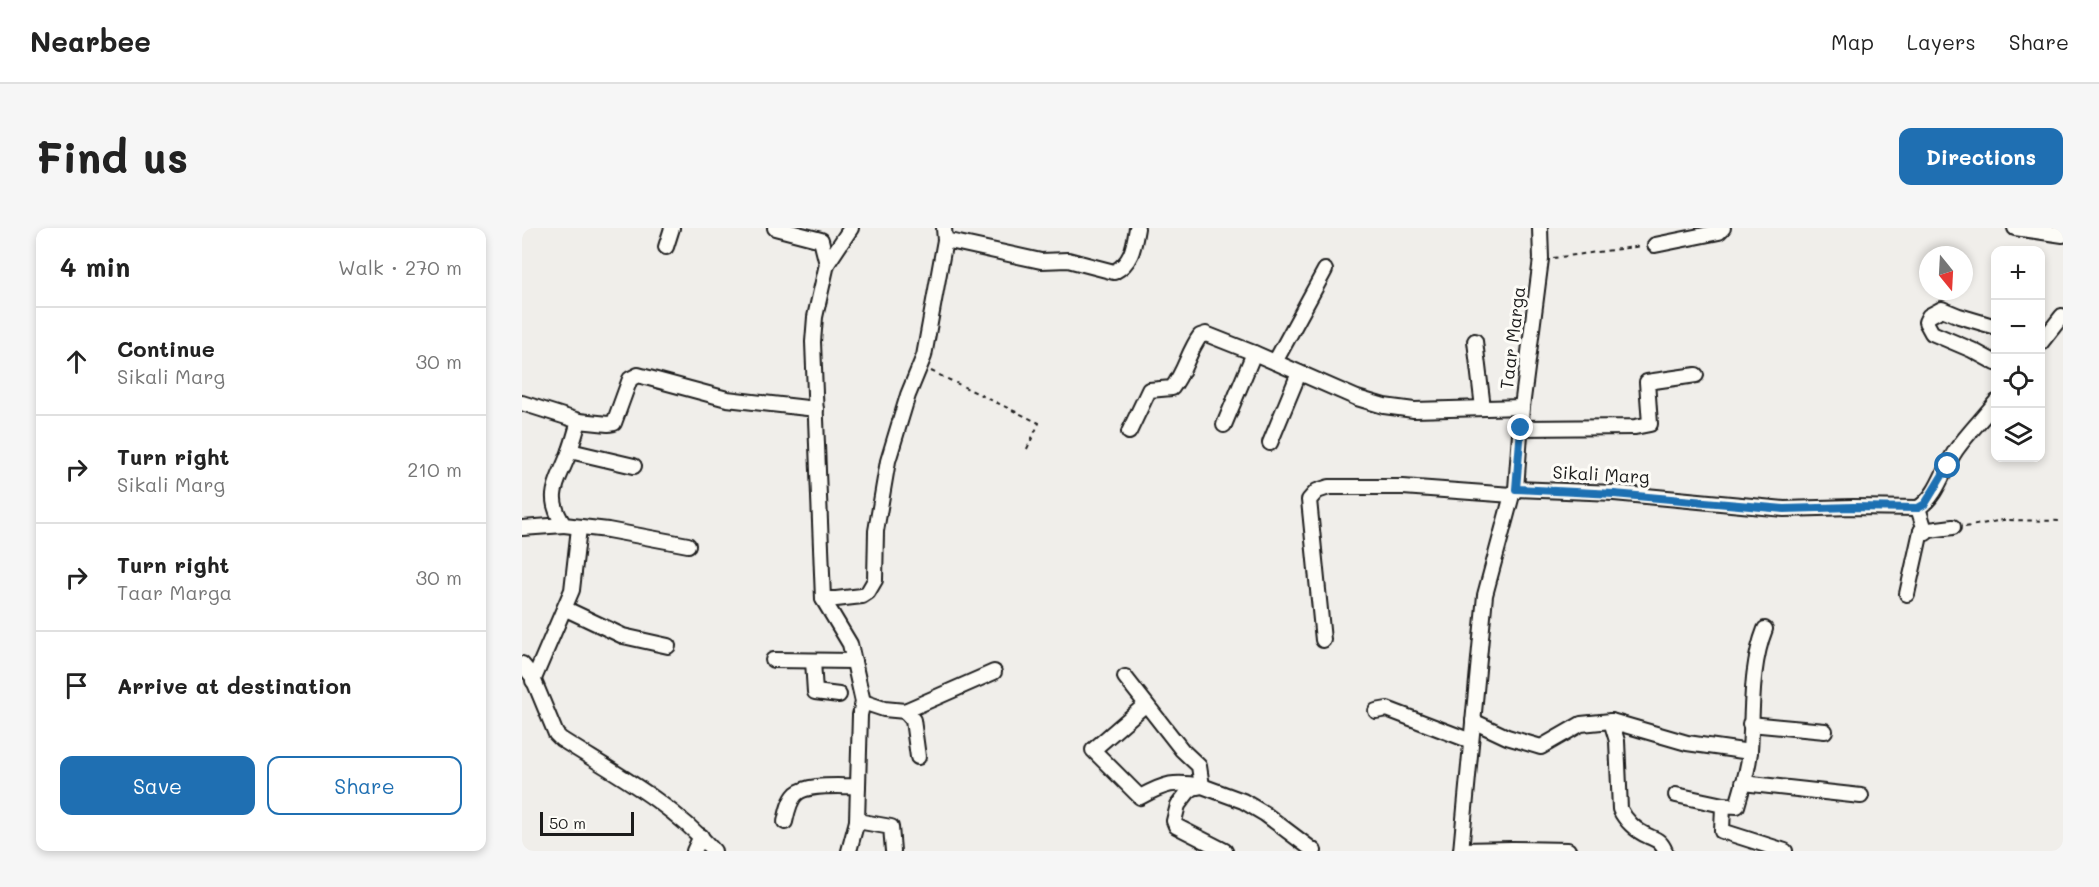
<!DOCTYPE html>
<html lang="en">
<head>
<meta charset="utf-8">
<style>
	:root { --surface:#fff; --page:#f6f6f6; --text:#222; --muted:#767676; --line:#e0e0e0; --accent:#1f6fb2 }
	body { margin:0; font-family:Mali,sans-serif; background:var(--page); color:var(--text) }
	.controls { position:absolute; right:18px; top:18px; display:grid; overflow:hidden; border-radius:12px; box-shadow:0 3px 9px #0003 }
	.controls button { width:54px; height:54px; display:grid; place-items:center; padding:0; border:0; border-bottom:2px solid var(--line); background:var(--surface); color:var(--text); font:30px sans-serif }
	.compass { position:absolute; left:1397px; top:18px; width:54px; height:54px; border-radius:50%; background:var(--surface); box-shadow:0 3px 9px #0003; rotate:162deg }
	.scale { position:absolute; left:18px; bottom:15px; width:94px; box-sizing:border-box; padding-left:6px; border:3px solid #1c1c1c; border-top:0; font-size:16px; line-height:21px; white-space:nowrap; color:#1c1c1c; -webkit-text-stroke:4px #fdfcf7; paint-order:stroke }
	.stop { position:absolute; width:18px; height:18px; margin:-14px; border:4px solid #1f6fb2; border-radius:50%; background:#fff }
	.stop.end { background:#1f6fb2; border-color:#fff; box-shadow:0 2px 6px #0008 }
	.list { margin:0; padding:0; list-style:none }
	h2 { display:flex; justify-content:space-between; align-items:center; height:78px; margin:0; padding:0 24px; font-size:26px }
	h2 small { font-size:20px; font-weight:400; color:var(--muted) }
	.list li { display:grid; grid-template-columns:39px 1fr auto; gap:18px; align-items:center; box-sizing:border-box; height:108px; padding:0 24px; border-top:2px solid var(--line) }
	.list b { display:block; font-size:22px; white-space:nowrap }
	.list p { margin:0; font-size:20px; white-space:nowrap; color:var(--muted) }
	.list em { font-size:20px; font-style:normal; color:var(--muted) }
	.actions { display:flex; gap:12px; padding:18px 24px }
	.actions a { flex:1; padding:14px 0; border:2px solid var(--accent); border-radius:12px; text-align:center; font-size:21px; color:var(--accent) }
	.actions .main { background:var(--accent); color:#fff }
	.icon { flex:none; width:33px; height:33px; fill:none; stroke:currentColor; stroke-width:2; stroke-linecap:round; stroke-linejoin:round }
	.map { position:relative; flex:none; width:1541px; height:623px; overflow:hidden; border-radius:12px }
	header { display:flex; align-items:center; gap:36px; box-sizing:border-box; height:84px; padding:0 30px; background:var(--surface); border-bottom:2px solid var(--line) }
	header strong { font-size:28px }
	nav { display:flex; gap:33px; margin-inline-start:auto; font-size:21px }
	.intro { display:flex; align-items:center; justify-content:space-between; box-sizing:border-box; height:144px; padding:0 36px }
	h1 { margin:0; font-size:42px }
	.button { padding:15px 27px; border-radius:12px; background:var(--accent); color:#fff; font-size:21px; font-weight:700 }
	main { display:flex; gap:36px; padding:0 36px }
	aside { flex:1; background:var(--surface); border-radius:12px; box-shadow:0 3px 9px #0003 }
	.map>svg:first-child { display:block }
	.lines { fill:none; stroke-linecap:round; stroke-linejoin:round }
	.minor-casing { stroke:#1c1c1c; stroke-width:18 }
	.path { stroke:#1c1c1c; stroke-width:2; stroke-dasharray:4.5 4.5; stroke-linecap:butt }
	.minor { stroke:#fdfcf7; stroke-width:14 }
	.route { stroke:#1f6fb2; stroke-width:8 }
	.labels { text-anchor:middle; stroke-width:6; stroke-linejoin:round; paint-order:stroke }
	.street-label { font-size:18px; fill:#1c1c1c; stroke:#fdfcf7 }
</style>
</head>
<body>
<header>
<strong>Nearbee</strong>
<nav><a>Map</a><a>Layers</a><a>Share</a></nav>
</header>
<div class="intro"><h1>Find us</h1><a class="button">Directions</a></div>
<main>
<aside>
<h2>4 min<small>Walk · 270 m</small></h2>
<ul class="list">
<li><svg class="icon" aria-label="ahead" viewBox="0 0 24 24"><path d="M12 20V5M6 11l6-6 6 6"/></svg><div><b>Continue</b><p>Sikali Marg</p></div><em>30 m</em></li>
<li><svg class="icon" aria-label="right" viewBox="0 0 24 24"><path d="M7 20v-9h11M14 6l5 5-5 5"/></svg><div><b>Turn right</b><p>Sikali Marg</p></div><em>210 m</em></li>
<li><svg class="icon" aria-label="right" viewBox="0 0 24 24"><path d="M7 20v-9h11M14 6l5 5-5 5"/></svg><div><b>Turn right</b><p>Taar Marga</p></div><em>30 m</em></li>
<li><svg class="icon" aria-label="arrive" viewBox="0 0 24 24"><path d="M6 21V4h12l-3 4 3 4H6"/></svg><div><b>Arrive at destination</b></div></li>
</ul>
<div class="actions"><a class="main">Save</a><a>Share</a></div>
</aside>
<div class="map">
<svg width="1541" height="623" viewBox="0 0 1541 623">
	<rect width="100%" height="100%" fill="#f0eeea"/>
	<filter id="ink" filterUnits="userSpaceOnUse"><feTurbulence type="fractalNoise" baseFrequency=".0167" numOctaves="2"/><feDisplacementMap in="SourceGraphic" scale="12" xChannelSelector="R" yChannelSelector="G"/><feConvolveMatrix kernelMatrix="1 2 1 2 8 2 1 2 1" color-interpolation-filters="sRGB"/></filter>
	<g filter="url(#ink)">
		<g class="lines">
			<g class="minor-casing">
				<g id="minor">
					<path d="M253 0 299 12 305 36"/>
					<path d="M1493 0 1541 7"/>
					<path d="M423 12 519 33 546 32 592 44C610 35 612 18 615 0"/>
					<path d="M1133 17 1197 4 1201 0"/>
					<path d="M144 19 150 0"/>
					<path d="M1474 99 1437 88 1420 81 1407 88 1404 94 1410 105 1450 122 1474 135"/>
					<path d="M953 113 961 180"/>
					<path d="M1518 116 1540 88 1541 89"/>
					<path d="M753 134 803 42"/>
					<path d="M0 175 57 193C54 203 51 215 47 225 36 255 22 267 42 297L86 302 166 317"/>
					<path d="M57 193 86 196 92 195 108 151 116 147 205 171 294 181"/>
					<path d="M702 197 732 125"/>
					<path d="M999 200 1113 199 1128 196 1125 154 1174 147"/>
					<path d="M607 204 627 162 650 160C663 144 666 124 678 108L684 106 732 125 835 170 862 178 892 182 1000 179"/>
					<path d="M748 215 777 145"/>
					<path d="M48 223 112 238"/>
					<path d="M994 261 1092 265 1262 281 1331 279 1396 280C1416 268 1421 241 1434 222 1446 205 1461 190 1474 174"/>
					<path d="M0 300 42 297"/>
					<path d="M1399 303 1431 299"/>
					<path d="M1385 366 1399 303 1404 305 1396 280"/>
					<path d="M301 371 291 114 293 89 305 36 329 0"/>
					<path d="M44 381 101 408 146 418"/>
					<path d="M1243 401C1228 439 1231 482 1228 522 1227 541 1220 560 1215 578L1201 577 1200 603 1263 623"/>
					<path d="M801 412 787 272 795 263 807 259H881L990 267"/>
					<path d="M251 432 332 433"/>
					<path d="M291 433 293 464 317 467"/>
					<path d="M0 436 10 448 34 506 39 511C94 546 148 574 192 623"/>
					<path d="M603 449 660 522 677 538 680 558C652 553 644 555 618 569L571 522 624 476"/>
					<path d="M11 453 50 362 57 300"/>
					<path d="M341 474 362 481 383 483 472 444"/>
					<path d="M383 483 391 492 396 529"/>
					<path d="M854 483 865 481 949 513"/>
					<path d="M951 493 985 509 1019 519 1059 496 1089 493 1165 515 1228 524"/>
					<path d="M1089 493 1095 513 1098 581C1103 592 1114 603 1126 608 1135 612 1139 613 1143 623"/>
					<path d="M1228 496 1303 503"/>
					<path d="M1221 555 1339 568"/>
					<path d="M1154 567 1201 577"/>
					<path d="M335 593 369 599 371 623"/>
					<path d="M263 594C265 585 267 573 274 566 286 555 320 559 336 558"/>
					<path d="M939 622 990 621 1046 622"/>
					<path d="M172 623 179 608"/>
					<path d="M327 623 335 593 338 487 341 474 328 416 301 371H314L340 368 346 364 353 352 354 303 366 233 386 167 402 128 423 12 422 0"/>
					<path d="M703 623 654 598 652 593 656 577 666 564 671 560 680 558 721 573 743 586 792 623"/>
					<path d="M939 623 963 367 990 267 994 261 1000 179 1019 31 1018 0"/>
				</g>
			</g>
			<g class="path">
				<path d="M1031 30 1120 18"/>
				<path d="M409 143 517 195 504 223"/>
				<path d="M1443 299 1481 292 1541 293"/>
			</g>
			<use href="#minor" class="minor"/>
		</g>
	</g>
	<g class="lines" filter="url(#ink)">
		<path class="route" d="M999 200 994 261 1092 266 1262 281 1331 279 1396 280 1403 276 1426 238"/>
	</g>
	<g class="labels">
		<g class="street-label">
			<text transform="translate(991 110) rotate(-83)" y="6">Taar Marga</text>
			<text transform="translate(1079 247) rotate(3)" y="6">Sikali Marg</text>
		</g>
	</g>
</svg>
<div class="controls">
<button>+</button>
<button>−</button>
<button><svg class="icon" aria-label="locate" viewBox="0 0 24 24"><circle cx="12" cy="12" r="6"/><path d="M12 2v4M12 18v4M2 12h4M18 12h4"/></svg></button>
<button><svg class="icon" aria-label="layers" viewBox="0 0 24 24"><path d="M12 4l9 5-9 5-9-5zM3 14l9 5 9-5"/></svg></button>
</div>
<svg class="compass" viewBox="-18 -18 36 36"><path d="M0-13l5 13h-10z" fill="#e53935"/><path d="M0 13l5-13h-10z" fill="#767676"/></svg>
<div class="scale">50 m</div>
<div class="stop" style="left:1426px;top:238px"></div>
<div class="stop end" style="left:999px;top:200px"></div>
</div>
</main>
</body>
</html>
